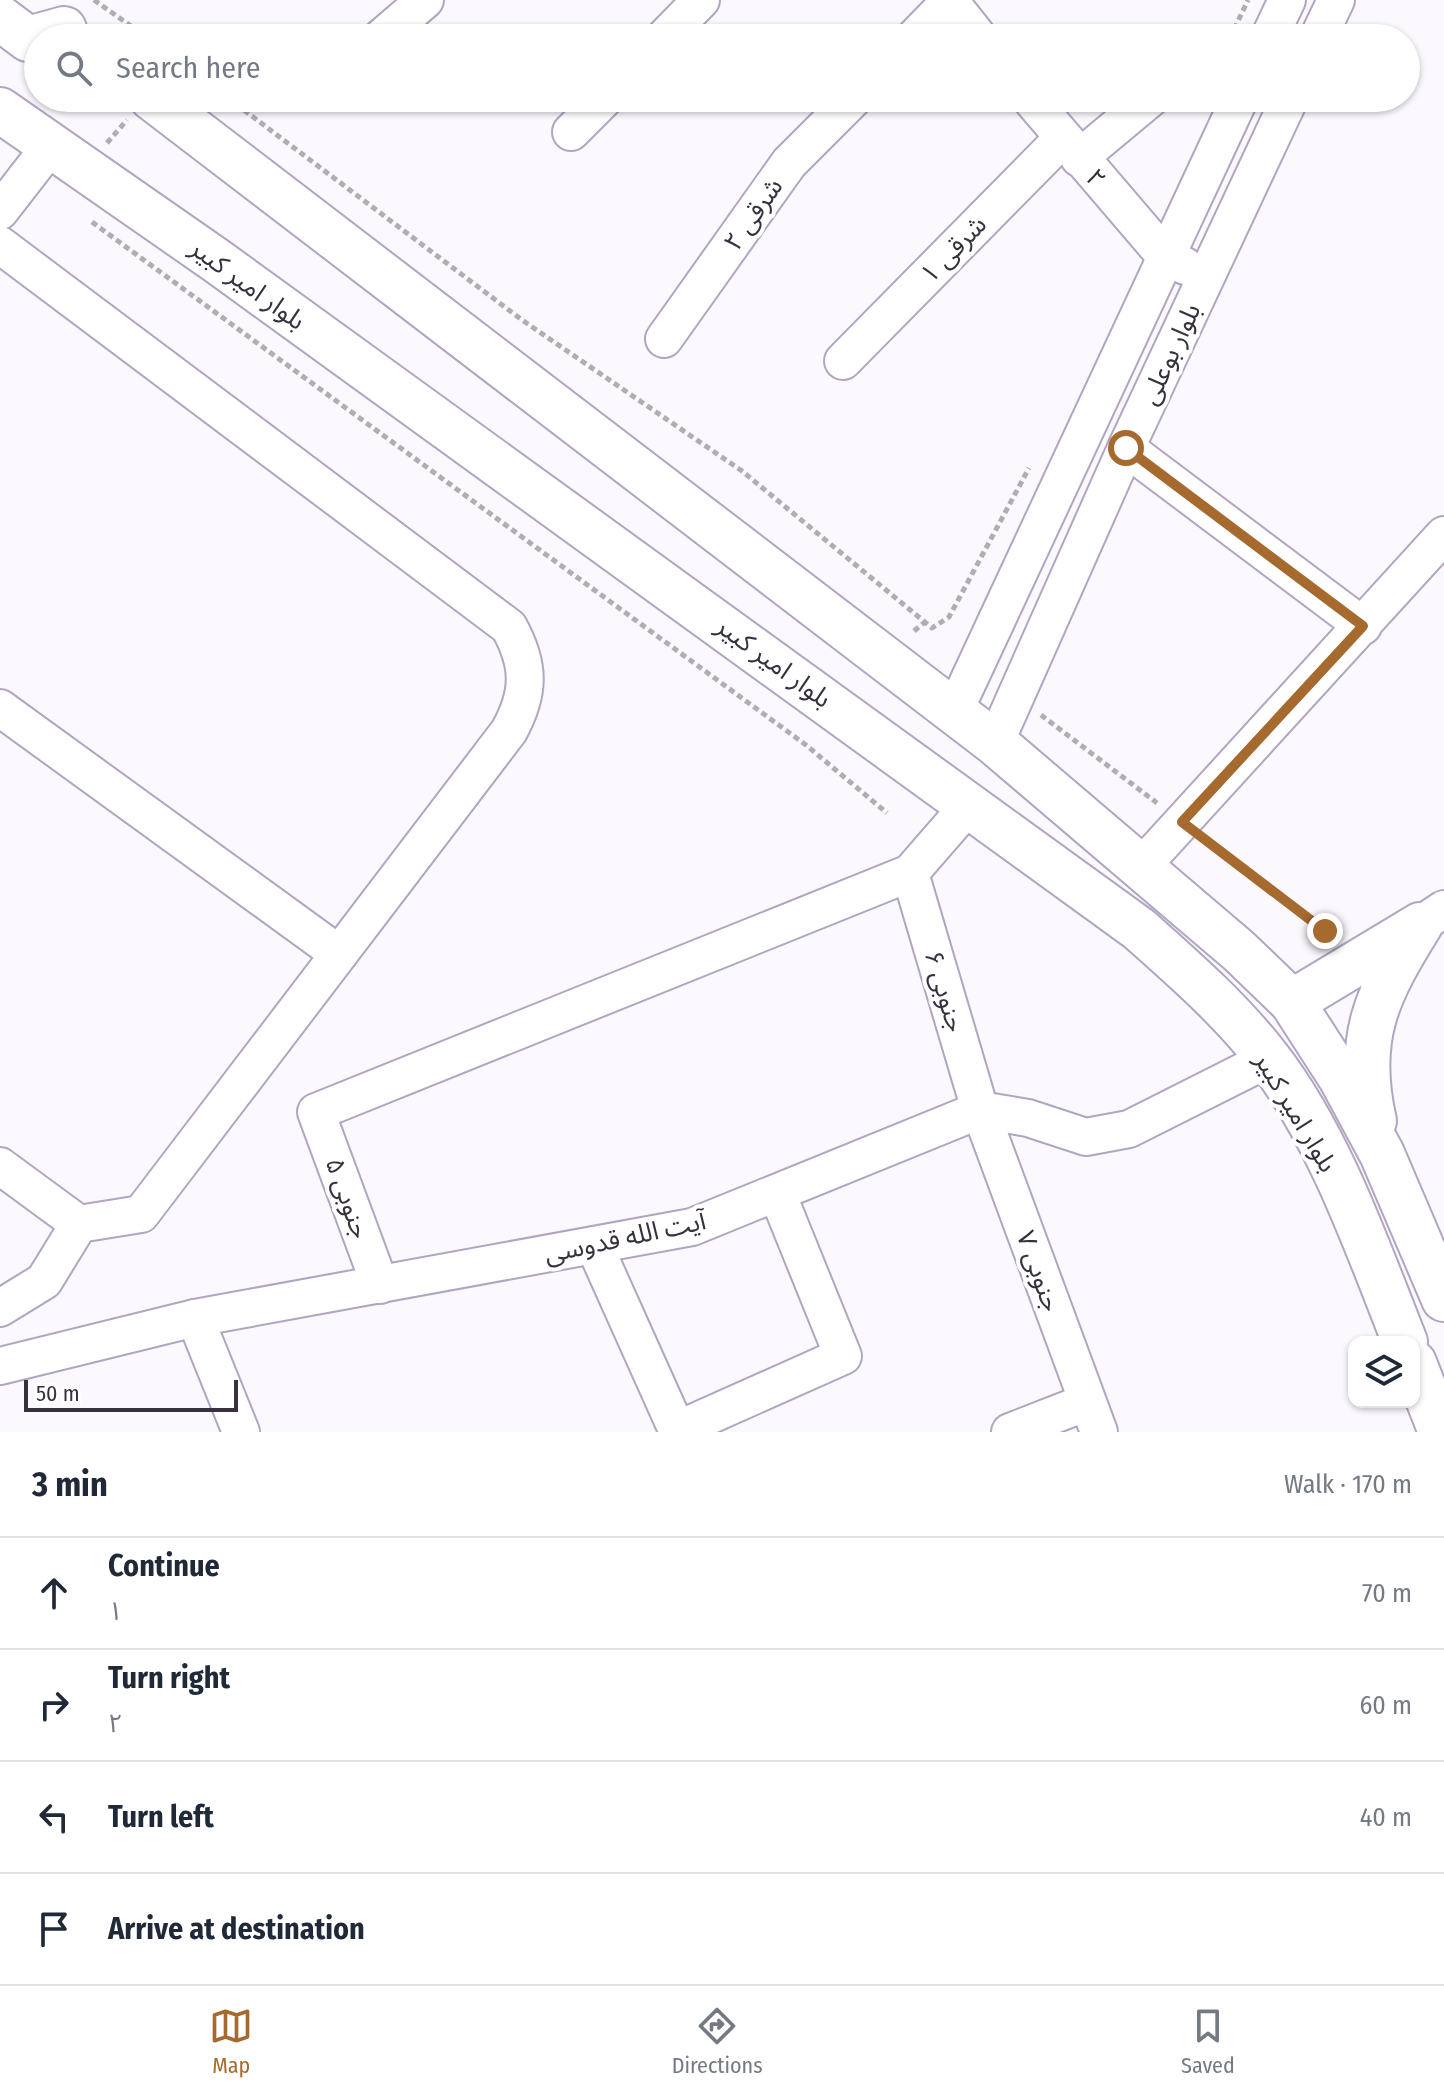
<!DOCTYPE html>
<html lang="en">
<head>
<meta charset="utf-8">
<style>
	:root { --surface:#fff; --page:#f2f2f3; --text:#1f2937; --muted:#747a83; --line:#e0e1e3; --accent:#a6692e }
	body { margin:0; font-family:"Fira Sans Condensed","Noto Sans Arabic",sans-serif; background:var(--page); color:var(--text) }
	.controls { position:absolute; right:24px; bottom:24px; display:grid; overflow:hidden; border-radius:16px; box-shadow:0 2px 6px #0004 }
	.controls button { width:72px; height:72px; display:grid; place-items:center; padding:0; border:0; border-bottom:2px solid var(--line); background:var(--surface); color:var(--text); font:40px sans-serif }
	.scale { position:absolute; left:24px; bottom:20px; width:214px; box-sizing:border-box; padding-left:8px; border:4px solid #36313d; border-top:0; font-size:22px; line-height:28px; white-space:nowrap; color:#36313d; -webkit-text-stroke:6px #fff; paint-order:stroke }
	.stop { position:absolute; width:24px; height:24px; margin:-18px; border:6px solid #a6692e; border-radius:50%; background:#fff }
	.stop.end { background:#a6692e; border-color:#fff; box-shadow:0 2px 8px #0008 }
	.list { margin:0; padding:0; list-style:none }
	h2 { display:flex; justify-content:space-between; align-items:center; height:104px; margin:0; padding:0 32px; font-size:34px }
	h2 small { font-size:26px; font-weight:400; color:var(--muted) }
	.list li { display:grid; grid-template-columns:52px 1fr auto; gap:24px; align-items:center; box-sizing:border-box; height:112px; padding:0 32px; border-top:2px solid var(--line) }
	.list b { display:block; font-size:30px; white-space:nowrap }
	.list p { margin:0; font-size:26px; white-space:nowrap; color:var(--muted) }
	.list em { font-size:26px; font-style:normal; color:var(--muted) }
	.icon { flex:none; width:44px; height:44px; fill:none; stroke:currentColor; stroke-width:2; stroke-linecap:round; stroke-linejoin:round }
	.map { position:relative; flex:none; width:1444px; height:1432px; overflow:hidden }
	.search { position:absolute; background:var(--surface); box-shadow:0 2px 6px #0004; left:24px; right:24px; top:24px; height:88px; display:flex; align-items:center; gap:20px; box-sizing:border-box; padding:0 28px; border-radius:44px; color:var(--muted); font-size:30px }
	.sheet { height:552px; background:var(--surface) }
	nav { display:flex; justify-content:space-around; align-items:center; box-sizing:border-box; height:112px; border-top:2px solid var(--line); background:var(--surface); font-size:22px; color:var(--muted) }
	nav a { display:grid; justify-items:center; gap:4px }
	nav .on { color:var(--accent) }
	.map>svg:first-child { display:block }
	.lines { fill:none; stroke-linecap:round; stroke-linejoin:round }
	.minor-casing { stroke:#b1a5c2; stroke-width:40 }
	.major-casing { stroke:#b1a5c2; stroke-width:48 }
	.path { stroke:#b1adb5; stroke-width:5; stroke-dasharray:6 4; stroke-linecap:butt }
	.minor { stroke:#fff; stroke-width:36 }
	.major { stroke:#fff; stroke-width:44 }
	.route { stroke:#a6692e; stroke-width:10 }
	.labels { text-anchor:middle; stroke-width:8; stroke-linejoin:round; paint-order:stroke }
	.street-label { font-size:26px; fill:#36313d; stroke:#fff }
</style>
</head>
<body>
<div class="map">
<svg width="1444" height="1432" viewBox="0 0 1444 1432">
	<rect width="100%" height="100%" fill="#fbf8fe"/>
	<g class="lines">
		<g class="minor-casing">
			<g id="minor">
				<path d="M949 0 979 38"/>
				<path d="M381 38 425 0"/>
				<path d="M664 38 701 0"/>
				<path d="M914 38 950 1"/>
				<path d="M1269 38 1287 0"/>
				<path d="M1318 38 1336 0"/>
				<path d="M1030 98 1165 256 1185 266"/>
				<path d="M571 132 605 98"/>
				<path d="M1079 158 1151 98"/>
				<path d="M0 211 52 144"/>
				<path d="M0 245 509 627C530 665 530 693 509 731L141 1214 79 1224 44 1281 0 1308"/>
				<path d="M664 339 789 163 854 98"/>
				<path d="M843 361 1063 138"/>
				<path d="M1126 448 1363 626"/>
				<path d="M0 708 339 954"/>
				<path d="M954 712 1240 98"/>
				<path d="M995 743 1126 448 1290 98"/>
				<path d="M1141 867 1444 535"/>
				<path d="M910 873 980 1110 1099 1432"/>
				<path d="M1420 925 1444 909"/>
				<path d="M0 1166 79 1224"/>
				<path d="M594 1245 677 1430 843 1356 777 1193"/>
				<path d="M380 1285 316 1112 910 873 970 804"/>
				<path d="M195 1318 241 1432"/>
				<path d="M0 1366 195 1318 692 1227 980 1110 1028 1118 1086 1137 1129 1129 1268 1059"/>
				<path d="M1010 1432 1087 1402"/>
			</g>
		</g>
		<g class="major-casing">
			<g id="major">
				<path d="M0 18 28 39 64 29"/>
				<path d="M152 98 995 743 1239 951 1292 1002 1341 1078 1382 1154 1444 1299"/>
				<path d="M0 110 217 261 1139 929C1185 970 1230 1009 1268 1058 1330 1138 1368 1249 1405 1342"/>
				<path d="M1292 1002 1415 928"/>
				<path d="M1374 1121C1355 1038 1377 994 1420 925"/>
				<path d="M1414 1363 1441 1432"/>
			</g>
		</g>
		<g class="path">
			<path d="M94 0 148 38"/>
			<path d="M1230 38 1248 0"/>
			<path d="M228 98 522 320 742 471 932 628 949 617 1029 468"/>
			<path d="M107 143 127 120"/>
			<path d="M92 222 806 745 887 813"/>
			<path d="M914 631 925 622"/>
			<path d="M1041 715 1157 803"/>
			<path d="M1206 840 1325 931"/>
		</g>
		<use href="#minor" class="minor"/>
		<use href="#major" class="major"/>
	</g>
	<g class="lines">
		<path class="route" d="M1126 448 1363 626 1182 822 1325 931"/>
	</g>
	<g class="labels">
		<g class="street-label">
			<text transform="translate(1096 178) rotate(49)" y="9">۲</text>
			<text transform="translate(753 214) rotate(-55)" y="9">شرقی ۲</text>
			<text transform="translate(953 249) rotate(-46)" y="9">شرقی ۱</text>
			<text transform="translate(248 284) rotate(36)" y="9">بلوار امیر کبیر</text>
			<text transform="translate(1170 354) rotate(-65)" y="9">بلوار بوعلی</text>
			<text transform="translate(774 662) rotate(36)" y="9">بلوار امیر کبیر</text>
			<text transform="translate(945 991) rotate(73)" y="9">۶ جنوبی</text>
			<text transform="translate(1296 1112) rotate(59)" y="9">بلوار امیر کبیر</text>
			<text transform="translate(348 1198) rotate(70)" y="9">۵ جنوبی</text>
			<text transform="translate(625 1237) rotate(-12)" y="9">آیت الله قدوسی</text>
			<text transform="translate(1039 1271) rotate(70)" y="9">۷ جنوبی</text>
		</g>
	</g>
</svg>
<div class="controls">
<button><svg class="icon" aria-label="layers" viewBox="0 0 24 24"><path d="M12 4l9 5-9 5-9-5zM3 14l9 5 9-5"/></svg></button>
</div>
<div class="scale">50 m</div>
<div class="stop" style="left:1126px;top:448px"></div>
<div class="stop end" style="left:1325px;top:931px"></div>
<div class="search"><svg class="icon" aria-label="search" viewBox="0 0 24 24"><circle cx="10" cy="10" r="6"/><path d="M15 15l6 6"/></svg>Search here</div>
</div>
<section class="sheet">
<h2>3 min<small>Walk · 170 m</small></h2>
<ul class="list">
<li><svg class="icon" aria-label="ahead" viewBox="0 0 24 24"><path d="M12 20V5M6 11l6-6 6 6"/></svg><div><b>Continue</b><p>۱</p></div><em>70 m</em></li>
<li><svg class="icon" aria-label="right" viewBox="0 0 24 24"><path d="M7 20v-9h11M14 6l5 5-5 5"/></svg><div><b>Turn right</b><p>۲</p></div><em>60 m</em></li>
<li><svg class="icon" aria-label="left" viewBox="0 0 24 24"><path d="M17 20v-9H6M10 6l-5 5 5 5"/></svg><div><b>Turn left</b></div><em>40 m</em></li>
<li><svg class="icon" aria-label="arrive" viewBox="0 0 24 24"><path d="M6 21V4h12l-3 4 3 4H6"/></svg><div><b>Arrive at destination</b></div></li>
</ul>
</section>
<nav>
<a class="on"><svg class="icon" aria-label="map" viewBox="0 0 24 24"><path d="M3 6l6-2 6 2 6-2v14l-6 2-6-2-6 2zM9 4v14M15 6v14"/></svg>Map</a>
<a><svg class="icon" aria-label="directions" viewBox="0 0 24 24"><path d="M12 3l9 9-9 9-9-9zM9 14v-3h6M13 9l2 2-2 2"/></svg>Directions</a>
<a><svg class="icon" aria-label="saved" viewBox="0 0 24 24"><path d="M7 4h10v16l-5-4-5 4z"/></svg>Saved</a>
</nav>
</body>
</html>
